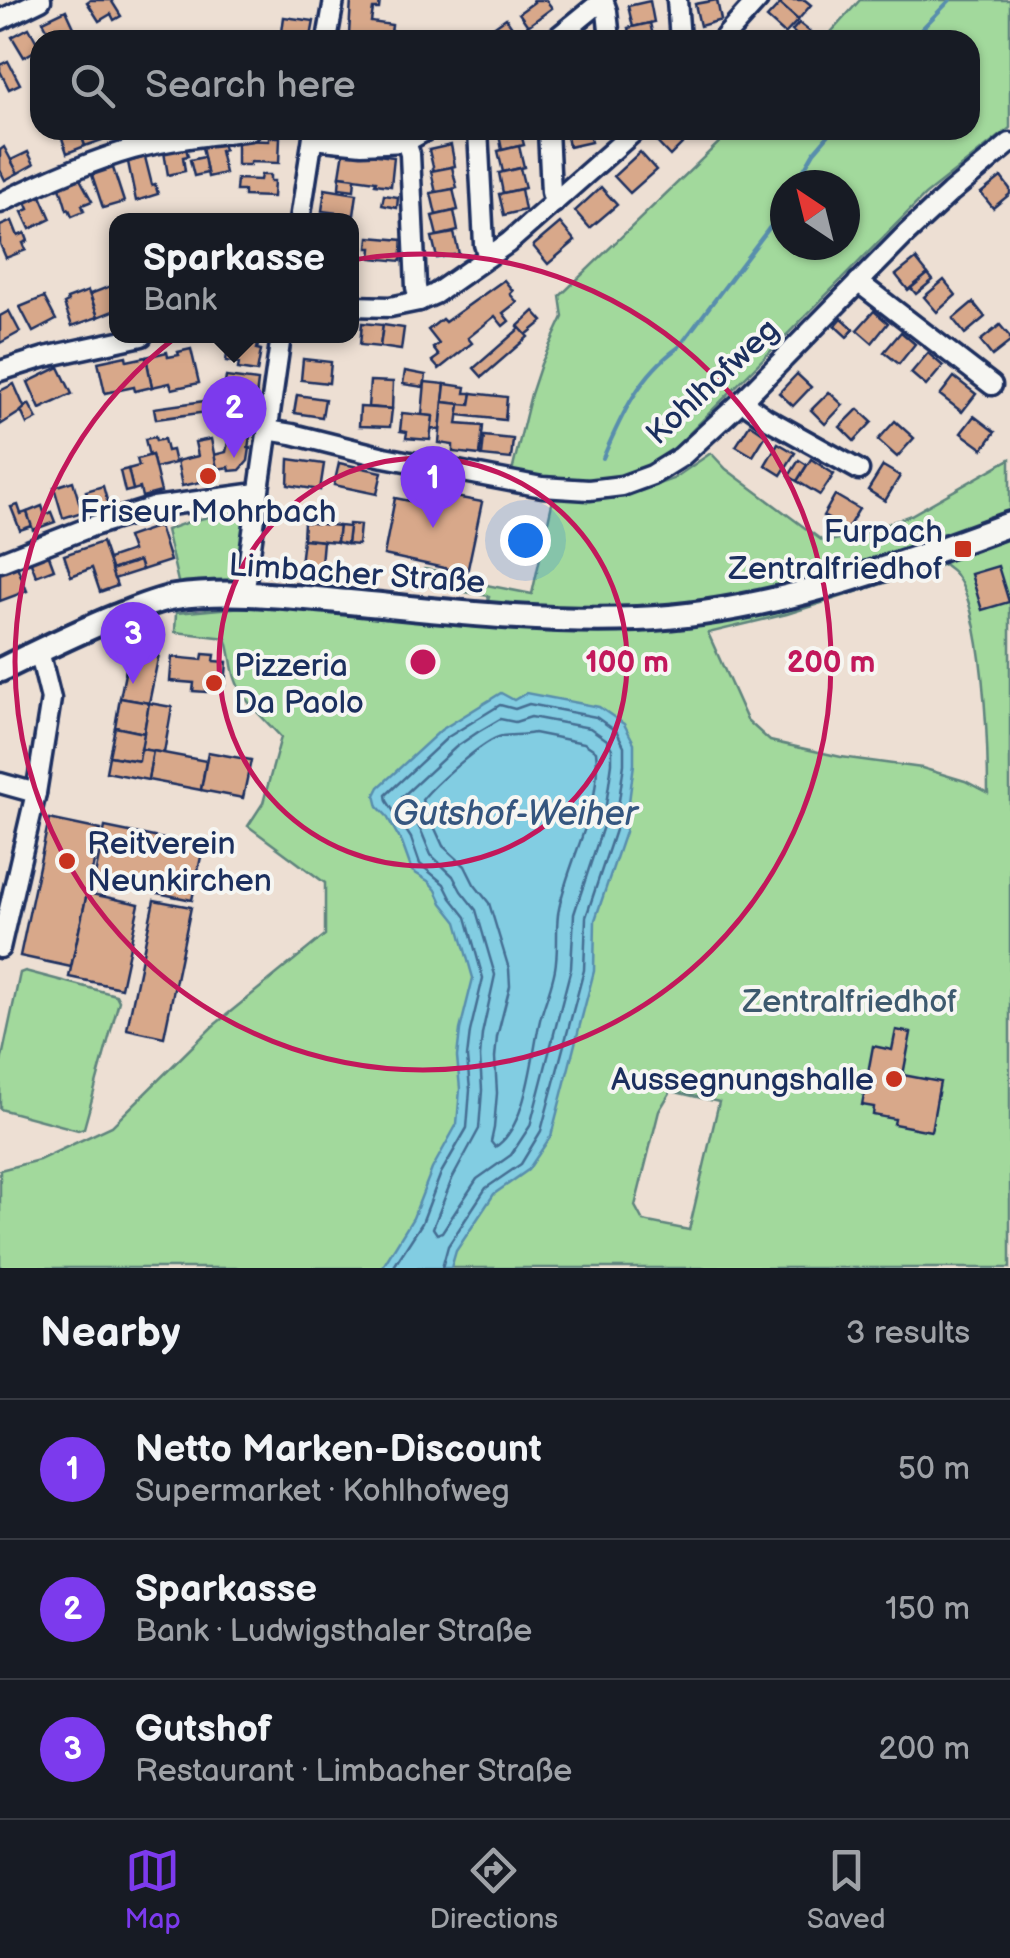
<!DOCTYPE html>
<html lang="en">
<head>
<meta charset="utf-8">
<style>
	:root { --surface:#171b24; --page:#242831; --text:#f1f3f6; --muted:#9ea1a6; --line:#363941; --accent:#7c3aed }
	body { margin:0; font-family:"Balsamiq Sans",sans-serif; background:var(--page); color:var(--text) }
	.compass { position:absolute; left:770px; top:170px; width:90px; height:90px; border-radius:50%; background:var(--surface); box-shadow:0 2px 8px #0004; rotate:325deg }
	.you { position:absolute; left:525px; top:540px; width:35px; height:35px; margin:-25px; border:8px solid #fff; border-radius:50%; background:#1a73e8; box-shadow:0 0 0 15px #1a73e833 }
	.badge { display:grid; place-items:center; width:65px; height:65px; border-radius:50%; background:var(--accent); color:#fff; font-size:32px; font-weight:700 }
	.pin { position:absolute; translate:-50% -82px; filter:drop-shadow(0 2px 5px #0008) }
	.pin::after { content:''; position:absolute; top:52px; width:35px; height:30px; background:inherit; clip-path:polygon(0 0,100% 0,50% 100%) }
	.popup { position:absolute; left:109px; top:213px; width:250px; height:130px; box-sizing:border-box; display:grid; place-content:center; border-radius:20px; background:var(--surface); filter:drop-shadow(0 2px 8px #0005); font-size:32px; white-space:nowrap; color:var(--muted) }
	.popup b { font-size:38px; color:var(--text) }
	.popup::after { content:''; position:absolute; left:50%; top:100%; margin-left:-20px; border:20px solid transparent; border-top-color:var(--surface) }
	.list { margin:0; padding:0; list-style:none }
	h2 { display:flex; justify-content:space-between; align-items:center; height:130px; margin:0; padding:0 40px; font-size:42px }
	h2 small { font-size:32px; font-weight:400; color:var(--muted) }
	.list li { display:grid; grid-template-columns:65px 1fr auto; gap:30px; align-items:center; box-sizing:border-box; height:140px; padding:0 40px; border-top:2px solid var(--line) }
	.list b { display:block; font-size:38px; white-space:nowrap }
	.list p { margin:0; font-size:32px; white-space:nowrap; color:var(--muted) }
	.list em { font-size:32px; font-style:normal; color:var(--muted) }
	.icon { flex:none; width:55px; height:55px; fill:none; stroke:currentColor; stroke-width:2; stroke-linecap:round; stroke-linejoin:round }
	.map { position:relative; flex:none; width:1010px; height:1268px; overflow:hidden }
	.search { position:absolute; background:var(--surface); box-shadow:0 2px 8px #0004; left:30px; right:30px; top:30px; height:110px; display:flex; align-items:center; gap:25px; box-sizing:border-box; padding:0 35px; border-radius:30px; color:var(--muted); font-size:38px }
	.sheet { height:550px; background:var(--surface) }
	nav { display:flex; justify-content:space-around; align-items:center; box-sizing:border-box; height:140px; border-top:2px solid var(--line); background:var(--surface); font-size:28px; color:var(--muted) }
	nav a { display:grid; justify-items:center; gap:5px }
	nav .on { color:var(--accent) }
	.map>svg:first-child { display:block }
	.green { fill:#a2d99c; stroke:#5e847d; stroke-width:2.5; fill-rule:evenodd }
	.water { fill:#82cde2; stroke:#598ead; stroke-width:2.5 }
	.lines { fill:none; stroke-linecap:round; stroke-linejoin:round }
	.shore { stroke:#446e93; stroke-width:2.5 }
	.stream { stroke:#598ead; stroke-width:4 }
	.building { fill:#d8a88a; stroke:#1b2f5e; stroke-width:2.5 }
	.minor-casing { stroke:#1b2f5e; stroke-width:25 }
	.major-casing { stroke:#1b2f5e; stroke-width:30 }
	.minor { stroke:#f6f6f2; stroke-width:18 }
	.major { stroke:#f6f6f2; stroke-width:22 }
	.ring { fill:none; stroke:#c2185b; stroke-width:5 }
	.poi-dot { fill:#c8321e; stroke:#f6f6f2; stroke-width:4 }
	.labels { text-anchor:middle; stroke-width:8; stroke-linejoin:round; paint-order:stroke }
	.street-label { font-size:32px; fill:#1b2f5e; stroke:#f6f6f2 }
	.poi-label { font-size:32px; fill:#1b2f5e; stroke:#f6f6f2; text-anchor:end }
	.park-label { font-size:32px; fill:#3d5a6e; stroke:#f6f6f2 }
	.water-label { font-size:35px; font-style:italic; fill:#35567f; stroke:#f6f6f2 }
	.centre { fill:#c2185b; stroke:#f6f6f2; stroke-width:5 }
	.ring-label { font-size:30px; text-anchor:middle; font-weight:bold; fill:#c2185b; stroke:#f6f6f2; stroke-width:8; stroke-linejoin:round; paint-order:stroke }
</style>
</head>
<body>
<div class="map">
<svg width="1010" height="1268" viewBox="0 0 1010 1268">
	<rect width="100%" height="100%" fill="#eddfd3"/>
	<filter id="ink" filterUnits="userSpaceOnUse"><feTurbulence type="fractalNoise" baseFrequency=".01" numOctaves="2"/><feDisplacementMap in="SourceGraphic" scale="20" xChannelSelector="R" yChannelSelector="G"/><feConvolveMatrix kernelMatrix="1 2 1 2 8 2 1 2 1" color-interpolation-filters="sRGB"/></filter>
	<g filter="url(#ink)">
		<g class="green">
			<path d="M860 0H1010V128L925 195 676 447C666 455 656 465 645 471 605 493 553 481 511 476L531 394 541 364 563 317 560 296 732 130H970V40H824ZM785 185H845V245H785Z"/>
			<path d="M711 453 726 469 824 542 855 536 911 515 1010 459V1268H0V1170L39 1160 112 1126 213 1026 325 935V883L248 826 263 803 281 737C266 720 242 701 235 678 231 665 231 652 226 638L175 632 176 613 265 605 484 627 489 596 424 585 418 578 424 569 477 576 476 583 532 594 553 499 622 497 673 479ZM944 564C948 568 953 570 956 575 984 613 988 744 988 793L965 781 922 768 841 757 770 741 747 720 708 633 787 614ZM671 1091 719 1102 689 1230 643 1221 635 1206 659 1111Z"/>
			<path d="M250 498 234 584 179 586 166 530 191 521 213 516 212 504Z"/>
			<path d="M25 971 116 995 119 1001 84 1128 78 1130 0 1109V1067L20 973Z"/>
		</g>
		<path class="water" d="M501 693 514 700 526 693 599 707 624 724 634 743V764L625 832 595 920 594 971 551 1136 528 1170 494 1194 456 1251 451 1268H382L413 1218 432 1169 457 1124 460 1089 457 1057 460 1030 473 978 457 922 442 903 436 890 428 881 412 871 402 843 386 815 378 807 375 795 379 787 441 730Z"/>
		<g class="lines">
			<g class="shore">
				<path d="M531 717 590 728 607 740 612 749V763L603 826 574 914 571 968 530 1126 511 1155 477 1179 442 1232 437 1234 433 1228 452 1179 479 1129 482 1090 480 1057 482 1034 495 975 476 910 461 891 453 876 431 855 422 833 402 797 456 747 478 732 500 719 515 722Z"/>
				<path d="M534 733 584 743 596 751C603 810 567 859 558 914 556 930 558 945 556 961 555 980 545 1000 540 1020 532 1054 527 1128 495 1147L491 1142 494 1128 497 1093 495 1058 497 1037 510 986 509 969 489 903 474 884 465 866 443 846 422 800C433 786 484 739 502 736 512 734 521 736 534 733Z"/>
				<path d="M393 1268 422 1223 441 1173 467 1128 470 1090 467 1057 470 1032 483 978 466 917 451 898 444 884 420 864 411 838 387 801 386 795 448 737 500 705 515 709 529 704 596 717 617 732 624 746V764L615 830 586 917 584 970 541 1131 521 1164 486 1188 448 1246 442 1268"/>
			</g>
			<g class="stream">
				<path d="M911 40 950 0"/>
				<path d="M795 185 814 152 833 130"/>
				<path d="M603 458C621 416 640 374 679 347L773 223 785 203"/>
			</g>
		</g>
		<g class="building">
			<path d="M90 0H111L121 16 114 20 111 14 99 21 87 2Z"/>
			<path d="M351 0H380L379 9H373L371 22 392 25 390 40 349 35Z"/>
			<path d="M533 0H546L552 8 528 26 519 13 534 2Z"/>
			<path d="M717 0 721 20 700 26 695 4Z"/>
			<path d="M783 0H805L811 5 798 20 780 4Z"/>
			<path d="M650 1 654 22 633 27 628 6Z"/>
			<path d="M780 4 798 20 785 34 767 18Z"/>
			<path d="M66 10 77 34 64 40H53L43 21Z"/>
			<path d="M284 17 314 21 311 37 282 32Z"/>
			<path d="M506 18 517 34 509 40H485L482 35Z"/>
			<path d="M650 23 654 40H631L628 28Z"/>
			<path d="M799 23 814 35 809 40H802L792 31Z"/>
			<path d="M29 28 40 48 24 57 12 37Z"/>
			<path d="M8 61 20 84 9 89 0 71V65Z"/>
			<path d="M85 130H98L102 140 85 146 80 132Z"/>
			<path d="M498 130H520L524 145 502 150Z"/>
			<path d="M566 130H588L591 142 569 147Z"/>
			<path d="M663 130H694L695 131 670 156 654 139Z"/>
			<path d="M80 132 85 146 67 153 62 138Z"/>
			<path d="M269 137H280L279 163 250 162V165H237V140L269 141Z"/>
			<path d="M222 142 224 150 220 151 225 173 208 177 202 147Z"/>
			<path d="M451 145 455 166 434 171 429 150Z"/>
			<path d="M519 146 524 167 503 172 498 151Z"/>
			<path d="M4 147 18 173 5 180 0 170V150Z"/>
			<path d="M186 148 188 156 183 157 185 171 168 175 164 152Z"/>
			<path d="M344 151 394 157 391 186 375 184 376 181 340 176Z"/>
			<path d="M28 152 34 164 18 173 11 160Z"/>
			<path d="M640 152 656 170 630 193 614 176Z"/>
			<path d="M145 157 152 185 155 184 158 194 136 201 128 162Z"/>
			<path d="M204 157 207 173 194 176 190 160Z"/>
			<path d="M452 167 457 188 436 193 431 171Z"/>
			<path d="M113 168 124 202 103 208 92 175Z"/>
			<path d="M520 168 525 188 503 193 499 173Z"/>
			<path d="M261 175H270V181H274L273 197 244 196V191H236L237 179 260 180Z"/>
			<path d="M340 176 355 178 354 190 339 188Z"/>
			<path d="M1001 177 1010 189V194L993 208 981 193Z"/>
			<path d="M80 179 92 201 82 205 84 211 72 216 69 209 67 210 60 187Z"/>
			<path d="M601 187 617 205 590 228 575 211Z"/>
			<path d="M325 189 357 194 354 215 322 211Z"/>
			<path d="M453 189 458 210 436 215 431 193Z"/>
			<path d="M521 189 525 210 504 215 499 194Z"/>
			<path d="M384 195 398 197 397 208 382 205Z"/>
			<path d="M41 196 51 219 30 229 22 212 29 209 26 202Z"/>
			<path d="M454 211 458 231 437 236 432 216Z"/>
			<path d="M12 221 18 236 25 233 28 241 23 243 26 250 6 258 0 244V226Z"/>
			<path d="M560 223 575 241 548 264 533 246Z"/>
			<path d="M454 233 459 254 437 258 432 237Z"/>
			<path d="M369 237 403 240 401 261 371 258 372 248H368Z"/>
			<path d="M916 259 928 274 908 290 896 275Z"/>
			<path d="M928 274 933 280 916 294 911 288Z"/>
			<path d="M504 280 513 291 510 294 517 302 503 313 509 321 503 326 495 316 468 338 472 343 439 369 432 361 439 356 433 348 439 344 428 330 442 319 445 322Z"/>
			<path d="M944 280 956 295 937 312 924 297Z"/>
			<path d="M116 284V310L98 317 90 294Z"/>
			<path d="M88 291 98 317 72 326 64 304 68 302 67 299Z"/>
			<path d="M44 297 56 320 33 332 20 307Z"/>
			<path d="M973 302 985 317 965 334 953 319Z"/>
			<path d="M9 311 20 332 0 343V316Z"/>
			<path d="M534 311 543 321 526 335 518 326Z"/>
			<path d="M874 311 888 323 872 343 857 330Z"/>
			<path d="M842 318 854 329 847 337 835 326Z"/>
			<path d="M362 323 383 325 380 347 360 345Z"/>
			<path d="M383 325 404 328 401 350 380 347Z"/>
			<path d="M1000 325 1010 337V342L992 356 980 341Z"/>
			<path d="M520 328 528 337 482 377 474 368Z"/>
			<path d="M901 332 915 344 899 364 884 352Z"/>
			<path d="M229 341 258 345 257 349 261 350 257 372 238 369 239 363 226 361Z"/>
			<path d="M191 349 199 383 172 389 170 383 152 387 146 357 167 352 168 357 179 355 178 352Z"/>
			<path d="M928 353 943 366 926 386 911 373Z"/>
			<path d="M126 356 127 361 146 357 152 387 135 391 134 387 105 393 98 362Z"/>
			<path d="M303 359 331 362 329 383 301 380Z"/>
			<path d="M59 367 72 394 40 409 28 382Z"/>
			<path d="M405 371 426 375 424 387 403 384Z"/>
			<path d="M797 374 811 387 793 406 779 393Z"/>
			<path d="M226 377 258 381 256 398 249 397V401L223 398Z"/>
			<path d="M954 377 976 394 962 412 940 395Z"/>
			<path d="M370 381 393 382 392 409 368 407Z"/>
			<path d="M425 382 445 384 440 430 431 429 433 416 422 415Z"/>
			<path d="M14 384 25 409 0 425V391Z"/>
			<path d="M445 384 466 387 465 393H472L470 405 443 402Z"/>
			<path d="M829 392 843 405 825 424 811 410Z"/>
			<path d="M472 393 507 397 505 420 458 415 460 404 470 405Z"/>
			<path d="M297 395 325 399 322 417 294 413Z"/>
			<path d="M205 401 207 412 156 419 154 408Z"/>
			<path d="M443 402 460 404 457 424 483 426 480 455 453 452V445L439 443Z"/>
			<path d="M29 404 37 419 27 424 21 411Z"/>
			<path d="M360 407 392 409 390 427 359 426Z"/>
			<path d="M858 409 872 422 854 441 840 427Z"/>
			<path d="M402 413 433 416 430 440 406 438 407 432 400 431Z"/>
			<path d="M974 416 995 432 983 449 961 433Z"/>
			<path d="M895 421 914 438 897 457 878 440Z"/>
			<path d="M227 422 252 425 248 448H250L248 461 240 470 230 471 229 467 217 469 214 455 226 452 229 437 224 436Z"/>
			<path d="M750 424 766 435 753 456 736 446Z"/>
			<path d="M484 436 513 439 511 459 482 456Z"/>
			<path d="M155 437 156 441 164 439 167 451 172 450 175 463 155 468 152 455 149 456 145 439Z"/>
			<path d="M211 439 219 478 182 486 177 461 198 456 195 442Z"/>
			<path d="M778 443 795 453 781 475 765 465Z"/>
			<path d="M152 455 161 492 142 497 140 488 133 490 128 469 139 466 137 459Z"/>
			<path d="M289 459 324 464 320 490 288 485Z"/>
			<path d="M811 459 834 474 820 495 797 481Z"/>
			<path d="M799 460 807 465 797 481 789 476Z"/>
			<path d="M339 463 382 472 377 494 334 485Z"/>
			<path d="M883 466 900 476 885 501 868 490Z"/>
			<path d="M128 469 133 490 125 492 120 471Z"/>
			<path d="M73 481 82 512 63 518 54 487Z"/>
			<path d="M103 486 108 504 93 508 92 504H90L86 491Z"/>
			<path d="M413 489 482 502 467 573 384 555 395 498 410 501Z"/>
			<path d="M835 495 859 509 847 529 823 516Z"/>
			<path d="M18 505 21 514 27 512 32 526 20 530 11 507Z"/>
			<path d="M42 506 45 515 51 512 55 522 33 530 27 512Z"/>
			<path d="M304 522 339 526 337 542 303 539Z"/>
			<path d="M349 524 360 525 358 545 347 544Z"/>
			<path d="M159 526 170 561 142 570 139 561 111 570 108 559 132 551 127 537Z"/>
			<path d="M339 526 349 527 347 544 337 542Z"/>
			<path d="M303 539 323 541 320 575 299 572Z"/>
			<path d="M102 542 117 586 100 592 92 568 71 576 64 555Z"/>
			<path d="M48 553 54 569 36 576 30 560Z"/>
			<path d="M139 561 142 570 114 579 111 570Z"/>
			<path d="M17 566 27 591 0 601V572Z"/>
			<path d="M998 566 1009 602 982 610 971 574Z"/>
			<path d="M131 644 160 649 149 703 120 698Z"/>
			<path d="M203 654 215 655 214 661 227 662 225 685 206 683V692L193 691 194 683 170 681 172 657 202 660Z"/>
			<path d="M120 698 149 703 144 733 115 727Z"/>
			<path d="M149 703 172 707 164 753 141 749Z"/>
			<path d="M115 727 144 733 139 761 109 756Z"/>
			<path d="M141 749 153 751 148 780 106 772 109 756 139 761Z"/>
			<path d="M153 751 206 761 201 790 148 780Z"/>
			<path d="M208 752 251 760 243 798 201 790Z"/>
			<path d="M49 819 101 830 71 967 20 956Z"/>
			<path d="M105 827 203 847 192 900 94 880Z"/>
			<path d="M87 893 139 904 121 988 69 977Z"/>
			<path d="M154 900 191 907 164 1037 127 1029Z"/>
			<path d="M896 1030 911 1033 903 1075 940 1082 931 1131 894 1124 895 1119 873 1115 874 1107 862 1105 873 1046 892 1050Z"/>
		</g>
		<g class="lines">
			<g class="minor-casing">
				<g id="minor">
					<path d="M677 0 680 40"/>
					<path d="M0 20 41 0"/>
					<path d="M327 40 334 0"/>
					<path d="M554 40 603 0 607 11 610 40"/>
					<path d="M722 40 758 0"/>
					<path d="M478 130 484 244 488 257"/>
					<path d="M548 130 551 192 554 203"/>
					<path d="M313 139 362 144 406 142 427 130"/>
					<path d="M406 142 410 154 416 287 419 301"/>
					<path d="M0 203C43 182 87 162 133 149 171 139 211 135 250 130"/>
					<path d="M300 220 314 130"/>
					<path d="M858 282 992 385"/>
					<path d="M352 306 390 307 419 301 435 294 508 243 636 130"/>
					<path d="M0 371 45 357 142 336"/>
					<path d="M742 401 766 418 859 470"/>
					<path d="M267 430 292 434 384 457 542 487 589 490 622 486 652 475 681 457 742 401 907 233 950 193 1010 143"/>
					<path d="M0 562 90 527 154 507 257 493"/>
					<path d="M244 595 281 336"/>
					<path d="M0 783 36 793"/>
					<path d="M0 948 36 793 51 699 39 651"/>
				</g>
			</g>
			<g class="major-casing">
				<path id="major" d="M0 670C39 651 77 632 117 616 136 609 155 600 175 597 232 589 292 597 349 602 444 611 541 623 637 619 766 614 890 568 1010 524"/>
			</g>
			<use href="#minor" class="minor"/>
			<use href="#major" class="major"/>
		</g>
	</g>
	<g class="ring">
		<circle cx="423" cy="662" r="204"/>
		<circle cx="423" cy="662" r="408"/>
	</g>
	<g class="poi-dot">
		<circle cx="208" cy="476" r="10"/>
		<rect x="953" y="539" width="20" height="20" rx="5"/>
		<circle cx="214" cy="683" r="10"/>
		<circle cx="67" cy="861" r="10"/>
		<circle cx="894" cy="1079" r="10"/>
	</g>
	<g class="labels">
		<g class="street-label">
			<text transform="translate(712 381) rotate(-43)" y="11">Kohlhofweg</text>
			<text transform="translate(357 573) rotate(4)" y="11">Limbacher Straße</text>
		</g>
		<g class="poi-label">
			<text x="208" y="522" text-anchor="middle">Friseur Mohrbach</text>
			<text x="943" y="542">Furpach<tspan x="943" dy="37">Zentralfriedhof</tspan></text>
			<text x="234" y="676" text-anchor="start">Pizzeria<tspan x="234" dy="37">Da Paolo</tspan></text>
			<text x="87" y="854" text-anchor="start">Reitverein<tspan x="87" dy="37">Neunkirchen</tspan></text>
			<text x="874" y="1090">Aussegnungshalle</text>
		</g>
		<g class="park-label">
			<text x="850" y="1012">Zentralfriedhof</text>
		</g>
		<g class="water-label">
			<text x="515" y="825">Gutshof-Weiher</text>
		</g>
	</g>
	<circle cx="423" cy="662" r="15" class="centre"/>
	<g class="ring-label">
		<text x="627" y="672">100 m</text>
		<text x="831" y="672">200 m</text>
	</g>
</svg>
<svg class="compass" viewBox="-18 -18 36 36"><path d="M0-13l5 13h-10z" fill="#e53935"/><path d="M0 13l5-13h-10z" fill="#9ea1a6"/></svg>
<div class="you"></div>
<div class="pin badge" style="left:433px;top:528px">1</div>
<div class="pin badge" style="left:234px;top:458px">2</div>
<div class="popup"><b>Sparkasse</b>Bank</div>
<div class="pin badge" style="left:133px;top:684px">3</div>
<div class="search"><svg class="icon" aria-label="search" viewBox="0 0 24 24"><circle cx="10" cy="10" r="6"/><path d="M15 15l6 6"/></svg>Search here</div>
</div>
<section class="sheet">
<h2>Nearby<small>3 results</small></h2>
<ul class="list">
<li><span class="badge">1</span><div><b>Netto Marken-Discount</b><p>Supermarket · Kohlhofweg</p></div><em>50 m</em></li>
<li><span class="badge">2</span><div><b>Sparkasse</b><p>Bank · Ludwigsthaler Straße</p></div><em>150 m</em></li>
<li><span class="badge">3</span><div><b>Gutshof</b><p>Restaurant · Limbacher Straße</p></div><em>200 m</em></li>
</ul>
</section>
<nav>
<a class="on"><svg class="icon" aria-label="map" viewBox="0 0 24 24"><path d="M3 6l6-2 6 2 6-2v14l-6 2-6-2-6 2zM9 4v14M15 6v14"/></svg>Map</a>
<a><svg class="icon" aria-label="directions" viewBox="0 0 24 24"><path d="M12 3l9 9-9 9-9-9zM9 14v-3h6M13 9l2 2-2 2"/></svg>Directions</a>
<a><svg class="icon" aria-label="saved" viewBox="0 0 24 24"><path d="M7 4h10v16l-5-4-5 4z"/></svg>Saved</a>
</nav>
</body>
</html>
